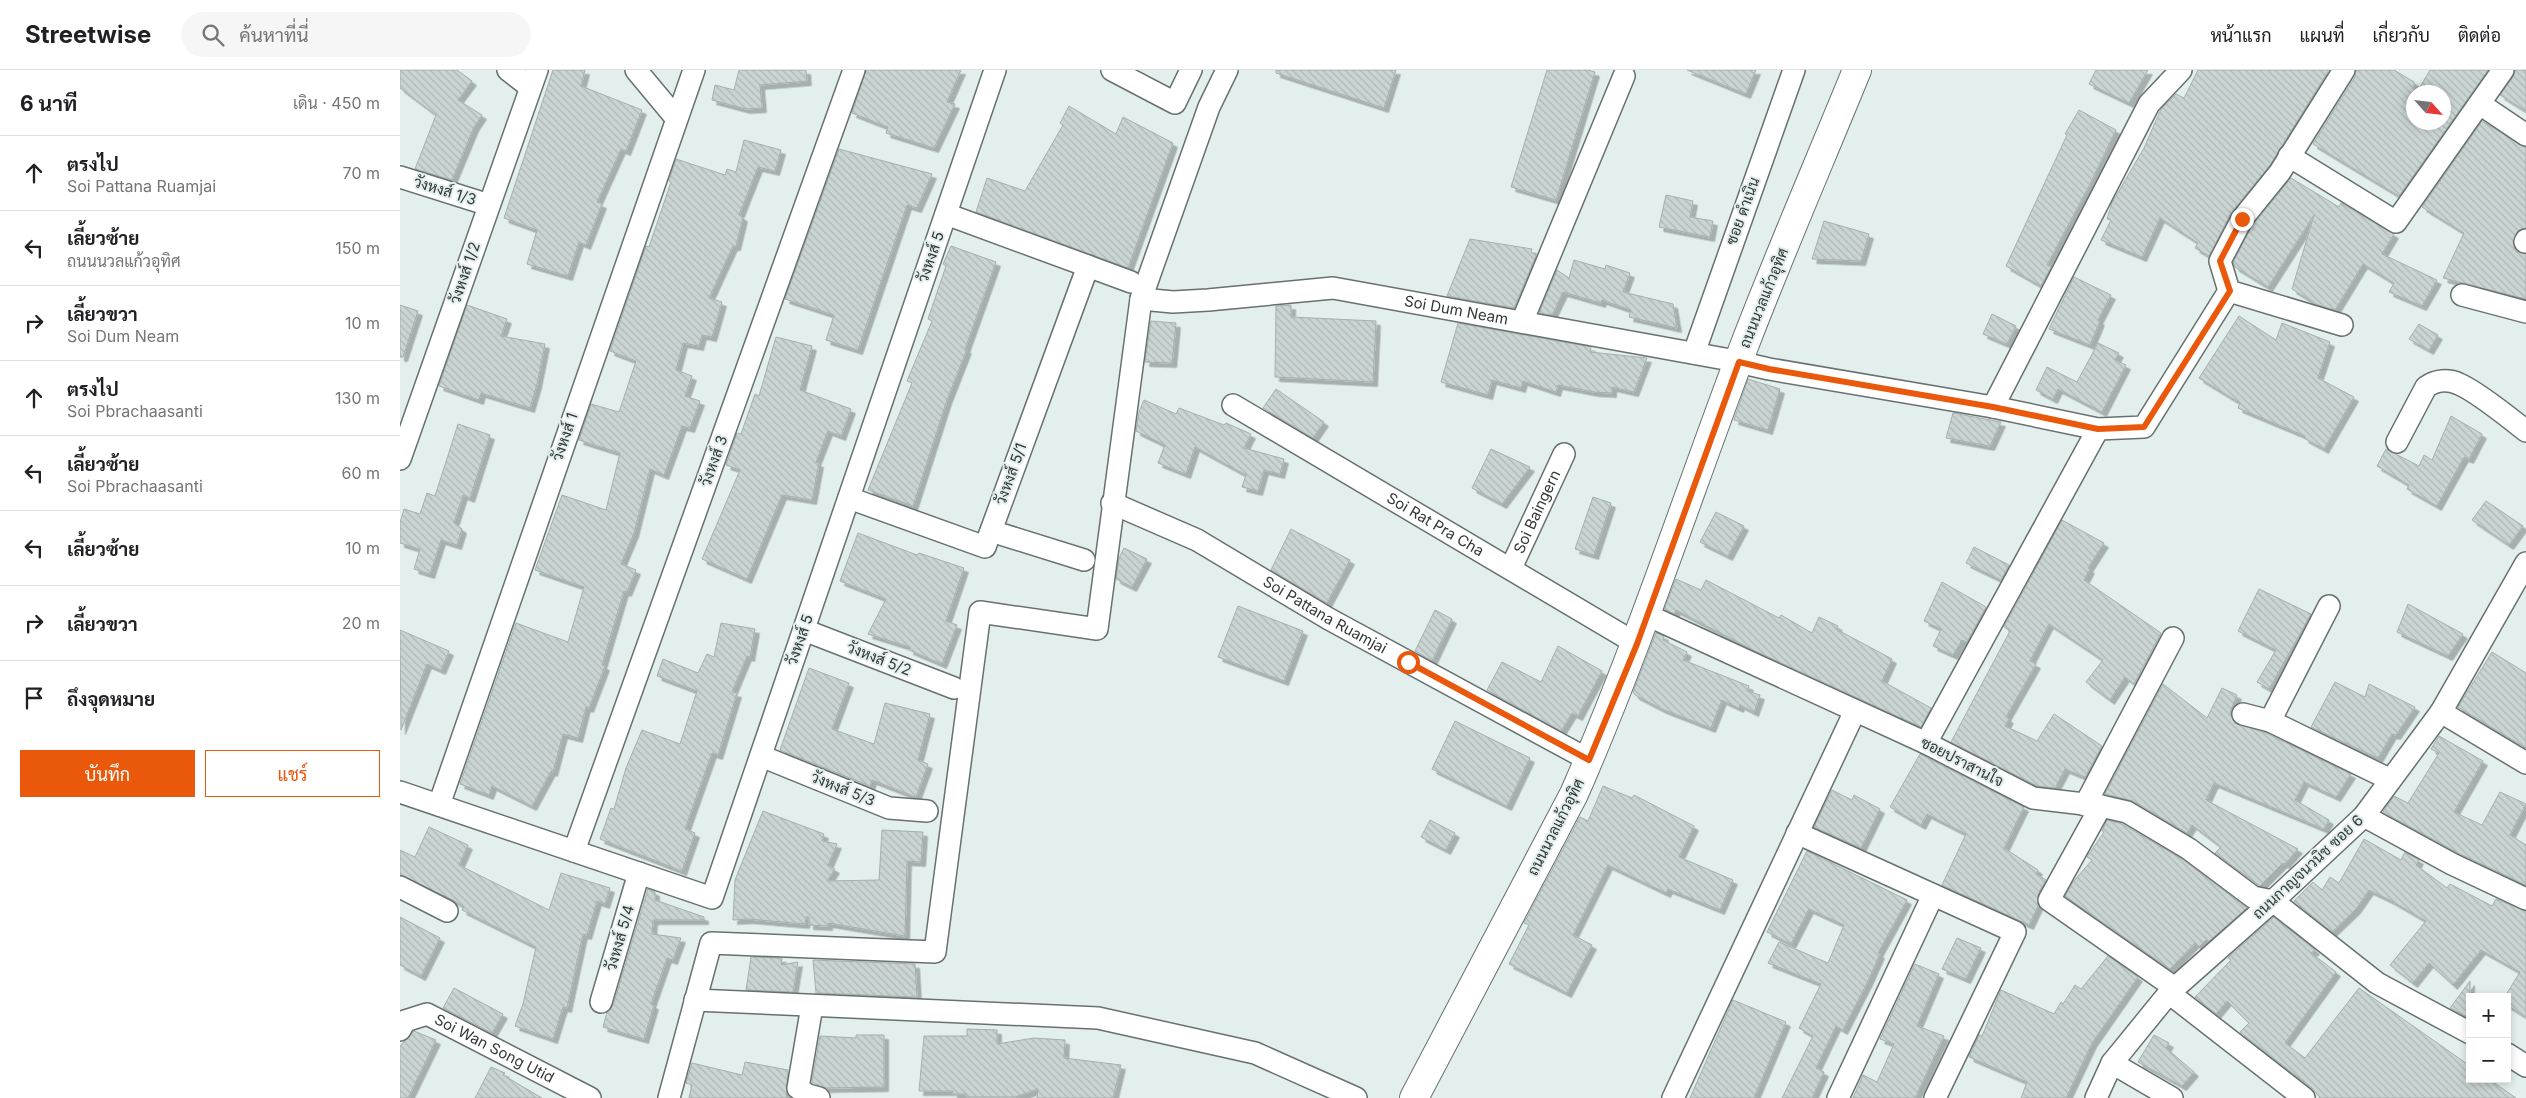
<!DOCTYPE html>
<html lang="th">
<head>
<meta charset="utf-8">
<style>
	:root { --surface:#fff; --page:#f6f6f6; --text:#202124; --muted:#757577; --line:#e0e0e0; --accent:#ea580c }
	body { margin:0; font-family:Inter,Sarabun,sans-serif; background:var(--page); color:var(--text) }
	.controls { position:absolute; right:15px; bottom:15px; display:grid; overflow:hidden; border-radius:0px; box-shadow:0 2px 8px #0003 }
	.controls button { width:45px; height:45px; display:grid; place-items:center; padding:0; border:0; border-bottom:1px solid var(--line); background:var(--surface); color:var(--text); font:25px sans-serif }
	.compass { position:absolute; left:2006px; top:15px; width:45px; height:45px; border-radius:50%; background:var(--surface); box-shadow:0 2px 8px #0003; rotate:117deg }
	.stop { position:absolute; width:15px; height:15px; margin:-11px; border:4px solid #ea580c; border-radius:50%; background:#fff }
	.stop.end { background:#ea580c; border-color:#fff; box-shadow:0 1px 5px #0008 }
	.list { margin:0; padding:0; list-style:none }
	h2 { display:flex; justify-content:space-between; align-items:center; height:65px; margin:0; padding:0 20px; font-size:21px }
	h2 small { font-size:16px; font-weight:400; color:var(--muted) }
	.list li { display:grid; grid-template-columns:32px 1fr auto; gap:15px; align-items:center; box-sizing:border-box; height:75px; padding:0 20px; border-top:1px solid var(--line) }
	.list b { display:block; font-size:19px; white-space:nowrap }
	.list p { margin:0; font-size:16px; white-space:nowrap; color:var(--muted) }
	.list em { font-size:16px; font-style:normal; color:var(--muted) }
	.actions { display:flex; gap:10px; padding:15px 20px }
	.actions a { flex:1; padding:11px 0; border:1px solid var(--accent); border-radius:0px; text-align:center; font-size:18px; color:var(--accent) }
	.actions .main { background:var(--accent); color:#fff }
	.icon { flex:none; width:28px; height:28px; fill:none; stroke:currentColor; stroke-width:2; stroke-linecap:round; stroke-linejoin:round }
	.map { position:relative; flex:none; width:2126px; height:1028px; overflow:hidden }
	header { display:flex; align-items:center; gap:30px; box-sizing:border-box; height:70px; padding:0 25px; background:var(--surface); border-bottom:1px solid var(--line) }
	header strong { font-size:24px }
	nav { display:flex; gap:28px; margin-inline-start:auto; font-size:18px }
	.search { width:350px; height:45px; background:var(--page); display:flex; align-items:center; gap:12px; box-sizing:border-box; padding:0 18px; border-radius:28px; color:var(--muted); font-size:19px }
	main { display:flex }
	aside { flex:1; background:var(--surface) }
	.map>svg:first-child { display:block }
	.building { fill:url(#building-back-hatch); stroke:#a5b0ae; filter:url(#shadow) }
	.lines { fill:none; stroke-linecap:round; stroke-linejoin:round }
	.minor-casing { stroke:#67716f; stroke-width:24 }
	.tertiary-casing { stroke:#67716f; stroke-width:30 }
	.minor { stroke:#fff; stroke-width:21 }
	.tertiary { stroke:#fff; stroke-width:28 }
	.route { stroke:#ea580c; stroke-width:6 }
	.labels { text-anchor:middle; stroke-width:4; stroke-linejoin:round; paint-order:stroke }
	.street-label { font-size:15px; fill:#333737; stroke:#e3efed }
</style>
</head>
<body>
<header>
<strong>Streetwise</strong>
<div class="search"><svg class="icon" aria-label="search" viewBox="0 0 24 24"><circle cx="10" cy="10" r="6"/><path d="M15 15l6 6"/></svg>ค้นหาที่นี่</div>
<nav><a>หน้าแรก</a><a>แผนที่</a><a>เกี่ยวกับ</a><a>ติดต่อ</a></nav>
</header>
<main>
<aside>
<h2>6 นาที<small>เดิน · 450 m</small></h2>
<ul class="list">
<li><svg class="icon" aria-label="ahead" viewBox="0 0 24 24"><path d="M12 20V5M6 11l6-6 6 6"/></svg><div><b>ตรงไป</b><p>Soi Pattana Ruamjai</p></div><em>70 m</em></li>
<li><svg class="icon" aria-label="left" viewBox="0 0 24 24"><path d="M17 20v-9H6M10 6l-5 5 5 5"/></svg><div><b>เลี้ยวซ้าย</b><p>ถนนนวลแก้วอุทิศ</p></div><em>150 m</em></li>
<li><svg class="icon" aria-label="right" viewBox="0 0 24 24"><path d="M7 20v-9h11M14 6l5 5-5 5"/></svg><div><b>เลี้ยวขวา</b><p>Soi Dum Neam</p></div><em>10 m</em></li>
<li><svg class="icon" aria-label="ahead" viewBox="0 0 24 24"><path d="M12 20V5M6 11l6-6 6 6"/></svg><div><b>ตรงไป</b><p>Soi Pbrachaasanti</p></div><em>130 m</em></li>
<li><svg class="icon" aria-label="left" viewBox="0 0 24 24"><path d="M17 20v-9H6M10 6l-5 5 5 5"/></svg><div><b>เลี้ยวซ้าย</b><p>Soi Pbrachaasanti</p></div><em>60 m</em></li>
<li><svg class="icon" aria-label="left" viewBox="0 0 24 24"><path d="M17 20v-9H6M10 6l-5 5 5 5"/></svg><div><b>เลี้ยวซ้าย</b></div><em>10 m</em></li>
<li><svg class="icon" aria-label="right" viewBox="0 0 24 24"><path d="M7 20v-9h11M14 6l5 5-5 5"/></svg><div><b>เลี้ยวขวา</b></div><em>20 m</em></li>
<li><svg class="icon" aria-label="arrive" viewBox="0 0 24 24"><path d="M6 21V4h12l-3 4 3 4H6"/></svg><div><b>ถึงจุดหมาย</b></div></li>
</ul>
<div class="actions"><a class="main">บันทึก</a><a>แชร์</a></div>
</aside>
<div class="map">
<svg width="2126" height="1028" viewBox="0 0 2126 1028">
	<defs>
		<pattern id="building-back-hatch" width="6" height="6" patternUnits="userSpaceOnUse" patternTransform="scale(1.25)"><rect width="6" height="6" fill="#cad5d3"/><path d="M-1 5l2 2M0 0l6 6M5-1l2 2" fill="none" stroke="#aeb7b6"/></pattern>
		<filter id="shadow"><feDropShadow dx="4.5" dy="4.5" stdDeviation="0" flood-color="#0004"/></filter>
	</defs>
	<rect width="100%" height="100%" fill="#e3efed"/>
	<g class="building">
		<path d="M0 0H57L72 11 58 30 82 45 74 57 52 110 15 99 36 45 0 18Z"/>
		<path d="M153 0H185L181 16 242 40 226 81 221 79 197 132 202 134 186 175 179 172 168 206 127 194 137 160 104 148Z"/>
		<path d="M339 0H406L407 11 360 15 362 38 346 39 312 30 315 15 334 20Z"/>
		<path d="M466 0H561L547 32 555 34 534 78 486 63 488 57 452 43Z"/>
		<path d="M876 0H996L984 38 876 3Z"/>
		<path d="M1147 0H1187L1195 2 1156 130 1111 117Z"/>
		<path d="M1287 0H1356L1346 24Z"/>
		<path d="M1696 0H1748L1729 33 1689 14Z"/>
		<path d="M1798 0H1929L1870 95 1831 143 1809 186 1795 178 1798 173 1760 148 1742 187 1701 170 1711 150 1707 149 1712 133 1744 78 1761 39 1776 24 1784 28Z"/>
		<path d="M1956 0H1994L2014 12V52H2044V22H2017L2030 0H2088L1999 126 1913 74 1955 7Z"/>
		<path d="M2115 0H2126V41L2100 25 2113 7Z"/>
		<path d="M669 36 716 64 723 47 773 73 728 198 576 142 587 108 625 121 663 55 660 53Z"/>
		<path d="M1679 40 1716 60 1688 118 1647 195 1651 197 1641 216 1606 196 1653 95 1667 65 1665 64Z"/>
		<path d="M2082 51 2126 78V158L2119 160 2113 172 2115 179 2126 184V229L2043 208 2064 163 2022 137Z"/>
		<path d="M344 70 381 80 375 101 358 97 339 145 343 147 336 176H333L309 228 322 232 312 267 302 265 299 276 283 273 276 300 292 306 285 326 300 331 290 358 282 356 264 405 250 399 234 463 221 494 236 500 227 522 224 521 202 595 205 596 189 638 186 637 178 668 163 664 153 702 151 701 132 736 92 716 89 725 60 714 116 553 168 572 184 517 135 500 162 425 206 440 220 383 179 370 191 334 219 342 236 291 210 281 246 176 249 177 271 112 269 111 276 89 325 105 327 99 336 102Z"/>
		<path d="M439 79 532 104 517 138 507 135 458 280 426 270 434 245 385 229Z"/>
		<path d="M1891 108 1939 137 1941 133 1994 164 1982 184 2037 210 2022 236 1989 222 1994 213 1963 194 1935 240 1918 235 1892 219 1914 145 1868 217 1835 197 1833 192 1852 156Z"/>
		<path d="M1266 125 1293 131 1290 147 1313 151 1310 167 1259 157Z"/>
		<path d="M1424 151 1469 164 1461 191 1412 189Z"/>
		<path d="M1070 169 1132 179 1131 182 1136 186 1114 238 1047 226Z"/>
		<path d="M551 176 596 192 565 279H567L547 330 513 436 468 420 512 313 507 311 532 251 528 249 546 196 543 194Z"/>
		<path d="M1174 190 1205 199 1206 195 1230 203 1223 222 1273 234 1277 258 1229 247 1231 240 1202 230 1201 233 1163 222 1152 245 1139 243 1157 200 1169 208Z"/>
		<path d="M1674 207 1711 225 1698 250 1700 251 1690 275 1649 259Z"/>
		<path d="M0 235 18 241 3 287H0Z"/>
		<path d="M67 235 107 249 101 266 145 274 137 314 130 338 81 323 79 330 39 316Z"/>
		<path d="M891 235V247L976 251 973 312 875 307 876 236Z"/>
		<path d="M1592 244 1616 256 1607 274 1583 264Z"/>
		<path d="M1839 246 1876 270 1882 253 1930 272 1918 308 1954 327 1924 379 1904 368 1905 366 1838 338 1840 333 1799 308Z"/>
		<path d="M751 251 776 253 772 293 745 292Z"/>
		<path d="M1058 253 1191 277 1190 282 1247 288 1234 322 1212 317V323L1194 322 1158 315 1156 322 1123 311 1121 318 1092 310 1088 325 1041 312Z"/>
		<path d="M2019 254 2038 265 2029 280 2009 269Z"/>
		<path d="M376 267 412 276 400 320 451 339 441 366 428 361 416 392 419 393 412 430 382 425 347 509 302 489 340 400 326 395 337 363 341 364 355 324 359 326Z"/>
		<path d="M1698 273 1719 283 1715 290 1726 295 1702 342 1658 319 1653 329 1636 320 1647 297 1677 312Z"/>
		<path d="M1348 309 1380 319 1368 360 1334 350Z"/>
		<path d="M876 319 924 352 913 368 863 338Z"/>
		<path d="M744 330 776 344 779 338 824 355 826 353 851 364 844 378 884 389 880 404 864 400 858 421 842 417 846 405 795 377 786 404 758 393 765 375 736 361 739 342Z"/>
		<path d="M1553 343 1601 352 1590 376 1546 368Z"/>
		<path d="M2051 346 2082 364 2069 389 2064 387 2037 436 2007 419 2009 415 1977 396 1986 379 2019 396 2024 385 2032 390Z"/>
		<path d="M58 354 90 365 70 428 63 425 54 453 62 459 57 475 41 470 30 504 14 499 20 479 0 473V453L4 439 20 444 27 423 35 426Z"/>
		<path d="M1091 379 1130 397 1102 434 1072 418Z"/>
		<path d="M1193 427 1211 433 1194 485 1175 479Z"/>
		<path d="M2086 431 2123 456 2109 475 2072 450Z"/>
		<path d="M1316 442 1344 456 1328 486 1300 472Z"/>
		<path d="M1662 450 1704 473 1688 498 1690 499 1684 510 1761 563 1734 614 1725 607 1710 630 1686 612 1703 590 1649 554 1630 591 1636 594 1606 647 1609 649 1605 656 1637 671 1654 644 1702 676 1685 707 1665 699 1655 718 1637 716 1551 672 1610 561 1604 557Z"/>
		<path d="M891 459 950 490 927 533 871 500Z"/>
		<path d="M458 463 517 485 519 483 564 498 546 551 557 555 542 594 509 580 510 577 468 564 486 529 440 511Z"/>
		<path d="M1574 477 1609 495 1601 510 1566 493Z"/>
		<path d="M724 478 747 489 732 517 716 509 719 488Z"/>
		<path d="M1276 509 1301 520 1306 510 1379 548 1381 545 1412 563 1419 547 1438 556 1436 559 1492 589 1482 611 1531 638 1521 657 1355 581 1276 540 1274 544 1264 539Z"/>
		<path d="M1542 512 1586 537 1567 572 1562 570 1553 585 1533 576 1541 559 1524 551Z"/>
		<path d="M1859 519 1911 544 1869 619 1857 612 1876 580 1838 561Z"/>
		<path d="M2008 534 2063 564 2048 586 1997 562Z"/>
		<path d="M838 536 903 561 884 611 818 587Z"/>
		<path d="M1035 540 1052 549 1032 591 1015 581Z"/>
		<path d="M321 553 355 559 350 587 347 586 332 622 337 623 318 685 312 683 285 759 295 763 282 801 200 769 211 738 214 739 226 698 242 660 280 674 297 621 257 606 263 589 298 603 307 584 314 587Z"/>
		<path d="M0 560 49 581 41 600 27 594 1 660Z"/>
		<path d="M1256 563 1264 566 1263 570 1287 582 1283 590 1349 616 1347 621 1360 625 1354 642 1340 635 1339 638 1322 630 1311 658 1262 639 1235 625 1233 622Z"/>
		<path d="M1158 576 1202 601 1178 646 1172 643 1161 661 1087 620 1102 592 1141 612Z"/>
		<path d="M2092 582 2126 603V678L2058 637Z"/>
		<path d="M409 598 449 613 432 659 474 674 485 633 530 644 518 690 528 694 516 727 472 710 470 716 380 680Z"/>
		<path d="M1935 612 1965 627 1969 614 2015 637 1996 665 1992 664 1978 688 1911 657Z"/>
		<path d="M1763 614 1807 648 1822 618 1837 625 1830 642 1835 653 1866 663 1951 704 1936 727 1904 712 1895 730 1929 750 1924 759 1814 713 1806 730 1898 779 1885 794 1883 793 1860 816 1815 783 1821 777 1792 755 1787 763 1733 731 1705 724Z"/>
		<path d="M1055 651 1130 688 1107 736 1032 699Z"/>
		<path d="M2039 666 2083 691 2054 742 2082 755 2100 722 2126 734 2110 765 2126 775V815L2058 783 1983 742 1994 726 2008 733 2039 683 2031 679Z"/>
		<path d="M1520 684 1624 737 1604 778 1638 800 1636 804 1646 810 1638 824V836L1629 855 1542 815 1566 764 1527 744 1521 755 1490 737Z"/>
		<path d="M1203 716 1232 728 1234 725 1294 756 1279 787 1333 810 1320 840 1268 819 1266 823 1208 795 1173 865 1192 875 1167 923 1109 894 1129 855 1124 853 1180 747 1188 751Z"/>
		<path d="M1432 720 1452 730 1454 725 1480 739 1461 778 1414 757Z"/>
		<path d="M363 741 424 764 422 771 437 774 428 795 435 799 427 811 479 810 482 760 523 762 521 792 507 791 505 866 428 853V856L409 855V847H406L405 854 348 849 333 850 335 810Z"/>
		<path d="M1030 750 1055 763 1046 780 1021 767Z"/>
		<path d="M1707 750 1722 754 1782 789 1847 838 1808 872 1806 870 1799 877 1795 873 1770 899 1665 826 1673 812 1692 790 1687 787 1704 762 1702 761Z"/>
		<path d="M29 757 68 775 59 795 149 840 161 803 210 818 205 834 197 831 187 865 183 864 167 938 163 937 153 969 115 956 123 934 136 877 62 840 64 837 53 830 0 805V780L15 787Z"/>
		<path d="M1964 769 2001 790 2005 782 2019 790 2016 795 2047 818 2050 814 2092 836 2096 829 2126 841V947L2107 935V923L2120 902 2081 880 2053 915 2029 893 2013 913 1990 895 2026 851 1990 830 1969 820 1956 839 1932 862 1894 831 1913 812 1922 820 1930 807 1939 813Z"/>
		<path d="M1407 781 1507 830 1478 883 1480 884 1468 911 1443 960 1436 956 1416 998 1424 1002 1412 1028H1382L1413 966 1399 958 1421 914 1368 893 1379 872 1428 893 1444 855 1409 839 1391 874 1367 862Z"/>
		<path d="M248 819 255 822V830L304 847V850H253L252 864 281 868 273 890 267 888 251 934 254 935 244 969 203 957 207 942 213 936Z"/>
		<path d="M0 847 40 868 21 906 0 895Z"/>
		<path d="M1874 847 1915 880 1911 883 1936 902 1885 973 1905 988 1959 918 2070 996V1009H2089L2116 1028H1920L1912 1018 1840 962 1849 953 1827 931 1816 944 1795 927 1831 890 1828 888Z"/>
		<path d="M1557 868 1581 878 1566 909 1542 899Z"/>
		<path d="M1708 886 1738 907 1692 973 1666 1028H1621L1627 1012 1569 987 1579 965 1582 966 1601 920 1654 944 1661 932 1663 934 1675 915 1681 919Z"/>
		<path d="M351 887 382 888 381 895 398 892 393 922 346 920Z"/>
		<path d="M413 890 515 894 517 927 416 923Z"/>
		<path d="M1515 894 1539 904 1517 956 1544 966 1515 1028H1453L1463 1005 1477 1012 1494 974 1480 969Z"/>
		<path d="M2070 911V940L2065 946 2050 938Z"/>
		<path d="M54 918 103 944 92 963 43 938Z"/>
		<path d="M1333 930 1386 952 1354 1028H1290Z"/>
		<path d="M567 959 597 960V974L634 968 665 970 664 988 721 995 713 1028H637L638 1019 615 1027H566V1024H553V1021H519L524 966H567Z"/>
		<path d="M14 961 36 970 8 1028H0V976Z"/>
		<path d="M456 965H484V1017L425 1018 412 1012 420 966 456 968Z"/>
		<path d="M1754 965 1769 973 1766 978 1794 1002 1782 1016 1738 992Z"/>
		<path d="M345 992 388 1000 386 1028H289L292 1015 286 1013 292 993 342 1005Z"/>
		<path d="M91 997 105 1003 103 1005 142 1028H75Z"/>
	</g>
	<g class="lines">
		<g class="minor-casing">
			<g id="minor">
				<path d="M108 0 130 17"/>
				<path d="M236 0 276 48"/>
				<path d="M712 0 775 33 791 0"/>
				<path d="M2080 34 2126 65"/>
				<path d="M1889 86 1996 152 2103 0"/>
				<path d="M0 107 89 135"/>
				<path d="M546 144 731 212"/>
				<path d="M2125 172 2126 170"/>
				<path d="M2062 225 2126 242"/>
				<path id="s1" d="M741 229 773 232 808 230 933 218 1325 289 1369 299 1593 337 1698 359 1744 357 1829 221"/>
				<path d="M1122 252 1224 6"/>
				<path d="M1942 255 1829 221 1820 191 1842 149 1880 102 1944 0"/>
				<path d="M1294 283 1394 0"/>
				<path id="s2" d="M833 335 1237 574"/>
				<path d="M1593 337 1749 34 1781 0"/>
				<path d="M1997 372 2026 317C2036 310 2048 309 2059 314 2076 321 2111 349 2126 361"/>
				<path d="M0 389 137 0"/>
				<path d="M449 428 585 477 688 196"/>
				<path id="s3" d="M712 433 797 470 929 549 1189 690"/>
				<path d="M591 461 684 490"/>
				<path id="s4" d="M1111 498 1164 384"/>
				<path d="M1247 545 1526 673 1633 728 1701 736 1727 742 1789 779 1853 827 1873 831 1977 913 2070 963"/>
				<path d="M404 560 554 618"/>
				<path d="M2041 642 2126 693"/>
				<path d="M1843 644 1870 651 1989 709"/>
				<path d="M1870 651 1929 536"/>
				<path d="M1526 673 1698 359"/>
				<path d="M361 686 489 738 527 741"/>
				<path d="M0 722 312 828 595 0"/>
				<path d="M39 735 294 0"/>
				<path d="M1685 735 1773 568"/>
				<path d="M1701 736 1649 830 1775 918"/>
				<path d="M1964 746 2052 794 2126 829"/>
				<path d="M1397 763 1615 862 1535 1028"/>
				<path d="M174 781 454 0"/>
				<path d="M0 817 47 841"/>
				<path d="M1769 923 1904 1028"/>
				<path d="M295 930 698 948 855 983 956 1028"/>
				<path d="M201 932 239 803"/>
				<path d="M412 936 398 1018 408 1025 419 1028"/>
				<path id="s5" d="M0 960 5 951 27 944 190 1028"/>
				<path d="M2107 984 2126 996"/>
				<path d="M1712 993 1772 1028"/>
				<path d="M269 1028 311 873 535 882 580 542 697 559 741 229 809 37 827 0"/>
				<path d="M1273 1028 1455 641"/>
				<path d="M1438 1028 1533 825"/>
				<path d="M1696 1028 1712 993 1769 923 1873 831 1964 746 2041 642 2126 493"/>
			</g>
		</g>
		<g class="tertiary-casing">
			<path id="tertiary" d="M1014 1028 1174 724C1238 578 1287 427 1343 279 1379 185 1419 93 1457 0"/>
		</g>
		<use href="#minor" class="minor"/>
		<use href="#tertiary" class="tertiary"/>
	</g>
	<g class="lines">
		<path class="route" d="M1008 592 1189 690 1237 574 1339 292 1369 299 1593 337 1698 359 1744 357 1830 221 1820 191 1842 149"/>
	</g>
	<g class="labels">
		<g class="street-label">
			<text transform="translate(45 121) rotate(17)" y="5">วังหงส์ 1/3</text>
			<text transform="translate(1343 141) rotate(-70)" y="5">ซอย ดำเนิน</text>
			<text transform="translate(531 187) rotate(-71)" y="5">วังหงส์ 5</text>
			<text transform="translate(65 203) rotate(-71)" y="5">วังหงส์ 1/2</text>
			<text transform="translate(1364 228) rotate(-68)" y="5">ถนนนวลแก้วอุทิศ</text>
			<text dy="5" stroke="none"><textPath href="#s1" startOffset="318">Soi Dum Neam</textPath></text>
			<text transform="translate(165 367) rotate(-71)" y="5">วังหงส์ 1</text>
			<text transform="translate(314 391) rotate(-70)" y="5">วังหงส์ 3</text>
			<text transform="translate(611 404) rotate(-70)" y="5">วังหงส์ 5/1</text>
			<text dy="5" stroke="none"><textPath href="#s4" startOffset="62">Soi Baingern</textPath></text>
			<text dy="5" stroke="none"><textPath href="#s2" startOffset="235">Soi Rat Pra Cha</textPath></text>
			<text dy="5" stroke="none"><textPath href="#s3" startOffset="241">Soi Pattana Ruamjai</textPath></text>
			<text transform="translate(400 570) rotate(-71)" y="5">วังหงส์ 5</text>
			<text transform="translate(479 589) rotate(21)" y="5">วังหงส์ 5/2</text>
			<text transform="translate(1562 692) rotate(27)" y="5">ซอยปราสานใจ</text>
			<text transform="translate(443 719) rotate(22)" y="5">วังหงส์ 5/3</text>
			<text transform="translate(1156 757) rotate(-63)" y="5">ถนนนวลแก้วอุทิศ</text>
			<text transform="translate(1908 797) rotate(-43)" y="5">ถนนกาญจนวนิช ซอย 6</text>
			<text transform="translate(220 868) rotate(-74)" y="5">วังหงส์ 5/4</text>
			<text dy="5" stroke="none"><textPath href="#s5" startOffset="109">Soi Wan Song Utid</textPath></text>
		</g>
	</g>
</svg>
<div class="controls">
<button>+</button>
<button>−</button>
</div>
<svg class="compass" viewBox="-18 -18 36 36"><path d="M0-13l5 13h-10z" fill="#e53935"/><path d="M0 13l5-13h-10z" fill="#757577"/></svg>
<div class="stop" style="left:1008px;top:592px"></div>
<div class="stop end" style="left:1842px;top:149px"></div>
</div>
</main>
</body>
</html>
